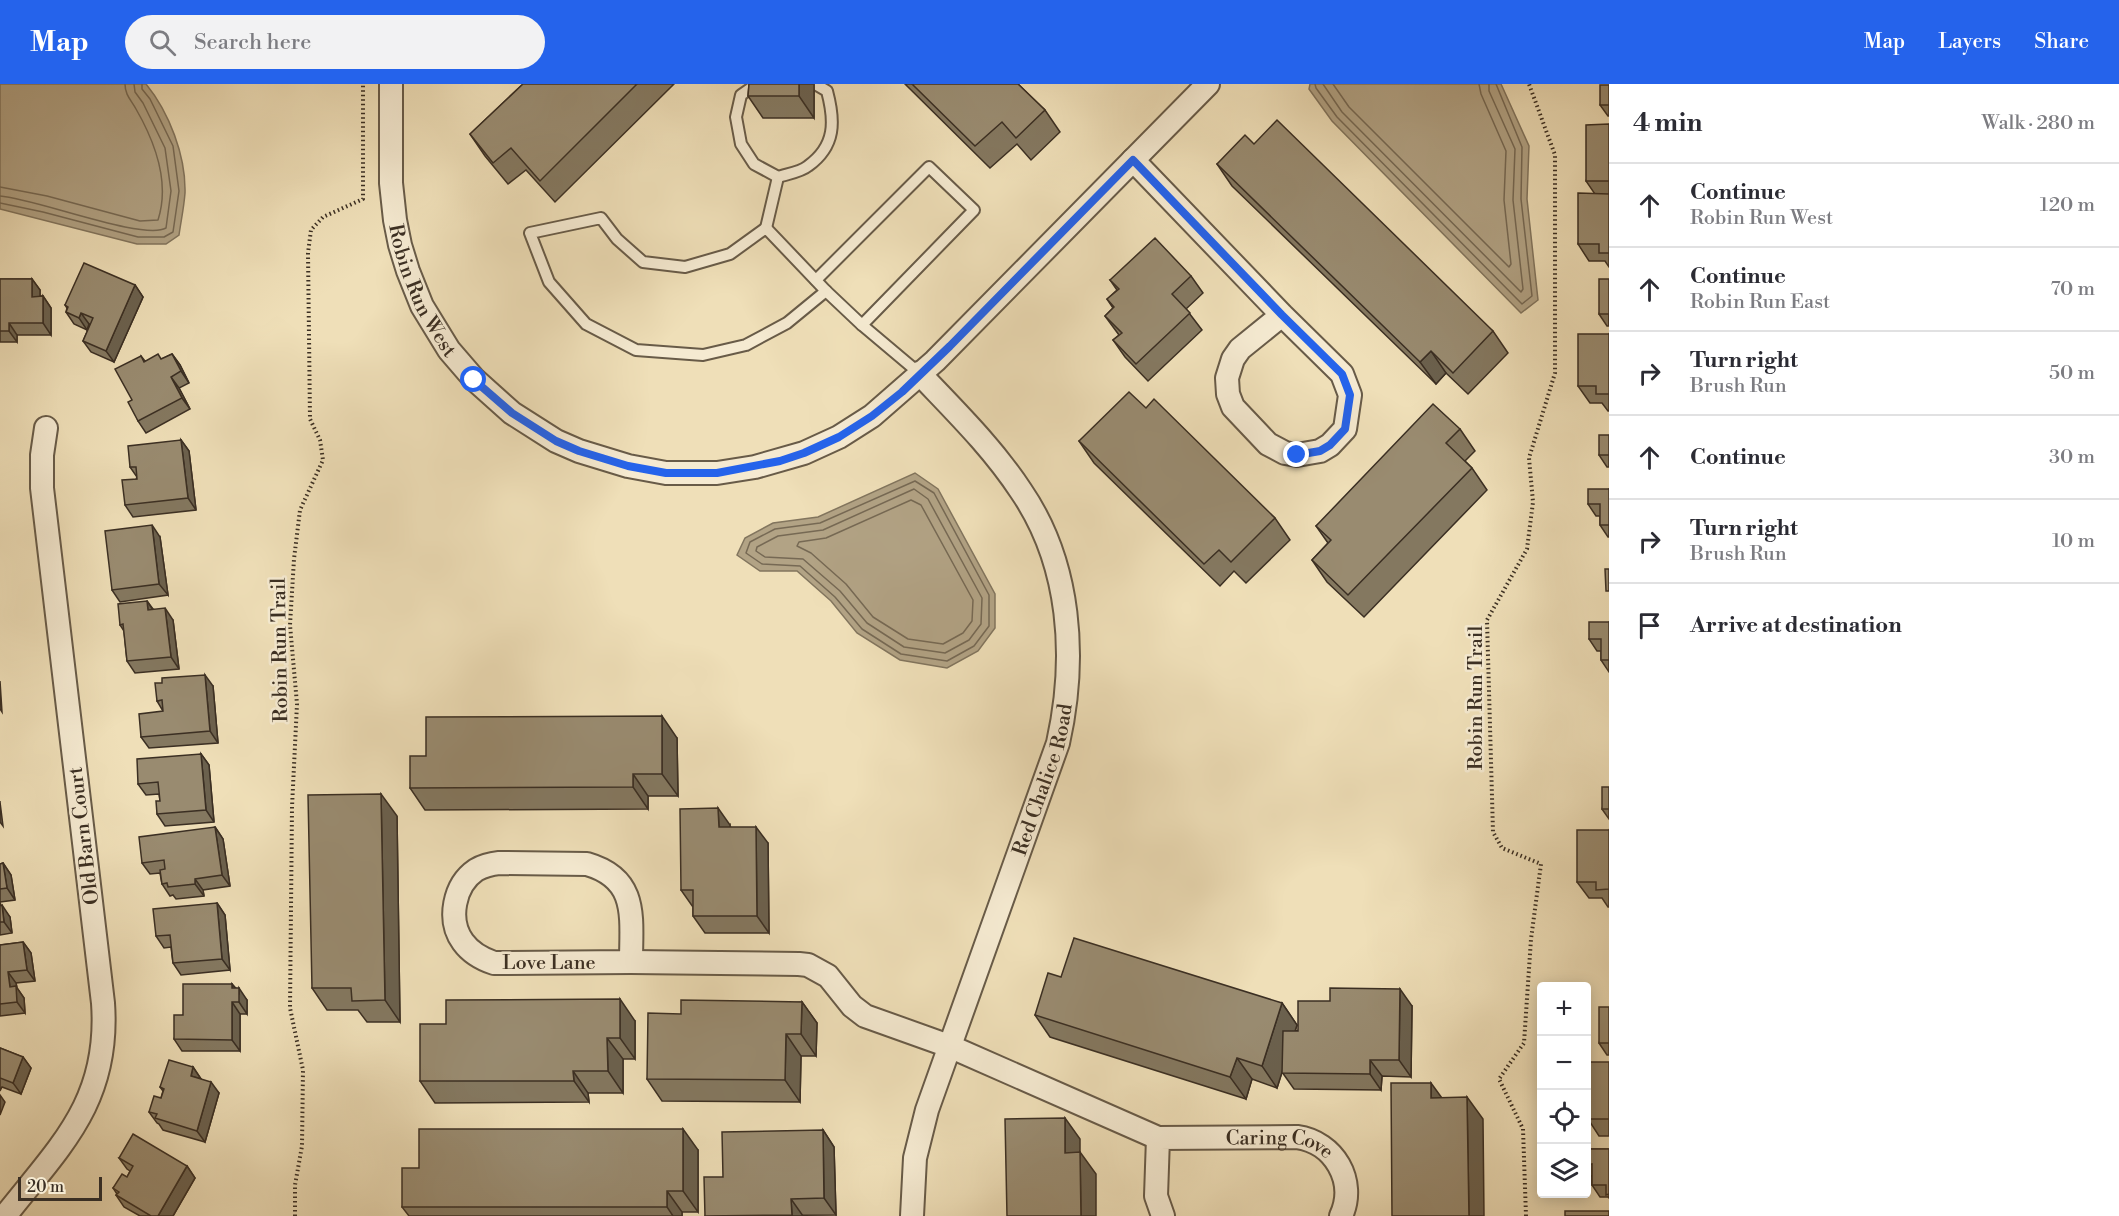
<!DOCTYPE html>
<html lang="en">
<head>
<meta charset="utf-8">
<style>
	:root { --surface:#fff; --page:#f2f2f3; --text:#2b2b33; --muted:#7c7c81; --line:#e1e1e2; --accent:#2563eb }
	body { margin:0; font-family:"Libre Bodoni",serif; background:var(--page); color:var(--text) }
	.controls { position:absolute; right:18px; bottom:18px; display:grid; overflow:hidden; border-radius:6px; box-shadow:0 3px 15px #0003 }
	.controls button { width:54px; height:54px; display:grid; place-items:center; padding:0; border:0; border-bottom:2px solid var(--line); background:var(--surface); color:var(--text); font:30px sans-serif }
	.scale { position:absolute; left:18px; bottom:15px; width:84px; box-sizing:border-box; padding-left:6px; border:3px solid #3b2f23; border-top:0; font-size:16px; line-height:21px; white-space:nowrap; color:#3b2f23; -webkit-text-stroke:4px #f5ead1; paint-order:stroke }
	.stop { position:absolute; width:18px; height:18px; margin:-14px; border:4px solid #2563eb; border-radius:50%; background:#fff }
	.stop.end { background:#2563eb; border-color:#fff; box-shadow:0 2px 6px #0008 }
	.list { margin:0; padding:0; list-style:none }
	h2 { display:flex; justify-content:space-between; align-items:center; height:78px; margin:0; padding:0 24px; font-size:26px }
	h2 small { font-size:20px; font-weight:400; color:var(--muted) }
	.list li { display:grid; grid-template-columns:39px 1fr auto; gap:18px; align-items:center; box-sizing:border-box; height:84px; padding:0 24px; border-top:2px solid var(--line) }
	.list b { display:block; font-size:22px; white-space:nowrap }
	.list p { margin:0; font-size:20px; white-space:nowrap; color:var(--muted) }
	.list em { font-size:20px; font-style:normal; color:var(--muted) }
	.icon { flex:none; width:33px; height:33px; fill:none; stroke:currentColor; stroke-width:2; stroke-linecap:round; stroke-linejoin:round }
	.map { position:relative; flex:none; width:1609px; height:1132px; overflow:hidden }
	header { display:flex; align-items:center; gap:36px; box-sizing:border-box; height:84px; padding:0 30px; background:var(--accent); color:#fff }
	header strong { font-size:28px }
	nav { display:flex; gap:33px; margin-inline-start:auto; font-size:21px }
	.search { width:420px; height:54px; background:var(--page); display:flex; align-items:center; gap:15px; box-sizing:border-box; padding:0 21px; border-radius:33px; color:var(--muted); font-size:22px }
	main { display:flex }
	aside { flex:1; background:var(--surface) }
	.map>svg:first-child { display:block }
	.water { fill:#b2a385; stroke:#82755e; stroke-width:1.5 }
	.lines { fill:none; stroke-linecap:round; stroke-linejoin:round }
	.shore { stroke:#766954; stroke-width:1.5 }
	.service-casing { stroke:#685b48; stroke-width:14 }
	.minor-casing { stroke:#685b48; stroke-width:26 }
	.path { stroke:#3b2f23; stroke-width:4; stroke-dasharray:1.5 3; stroke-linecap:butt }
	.service { stroke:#f5ead1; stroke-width:10 }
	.minor { stroke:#f5ead1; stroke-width:22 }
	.wall { fill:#847860; stroke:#3b2f23; stroke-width:1.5 }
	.shaded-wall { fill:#6b614e; stroke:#3b2f23; stroke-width:1.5 }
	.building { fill:#998b70; stroke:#3b2f23; stroke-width:1.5 }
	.route { stroke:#2563eb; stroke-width:8 }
	.labels { text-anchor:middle; stroke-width:5; stroke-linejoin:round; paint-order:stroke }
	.street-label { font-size:20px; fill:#3b2f23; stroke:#f5ead1 }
</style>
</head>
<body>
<header>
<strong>Map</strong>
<div class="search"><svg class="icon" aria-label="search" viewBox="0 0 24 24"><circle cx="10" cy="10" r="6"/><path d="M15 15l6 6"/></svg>Search here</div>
<nav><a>Map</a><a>Layers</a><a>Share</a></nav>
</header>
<main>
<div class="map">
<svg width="1609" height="1132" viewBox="0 0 1609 1132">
	<rect width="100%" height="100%" fill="#efdfb8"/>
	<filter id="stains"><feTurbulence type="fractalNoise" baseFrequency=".00333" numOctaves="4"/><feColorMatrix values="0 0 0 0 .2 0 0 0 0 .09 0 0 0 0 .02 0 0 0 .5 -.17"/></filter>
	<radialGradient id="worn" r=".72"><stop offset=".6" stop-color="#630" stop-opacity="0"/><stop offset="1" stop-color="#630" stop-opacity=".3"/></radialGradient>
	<g class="water">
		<path d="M0 0H146C169 28 186 72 185 109 184 123 181 137 179 151L166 160H137L0 125Z"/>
		<path d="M1310 0H1501L1529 62 1527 115 1538 216 1521 229 1332 37 1309 5Z"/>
		<path d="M915 389 938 405 995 510V544L978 567 947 584 900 576 857 549 831 517 797 487H760L737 471 745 454 773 439 818 433Z"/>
	</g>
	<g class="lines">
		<g class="shore">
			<path d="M1315 0 1316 4 1337 33 1522 220 1532 212 1521 115 1522 63 1496 0"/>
			<path d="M1323 0 1342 28 1521 208 1523 205 1513 116 1515 65 1489 7V0"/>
			<path d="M1333 0 1349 23 1509 183 1511 180 1504 116 1506 67 1481 10 1479 0"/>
			<path d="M0 103 47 112 140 137 158 136C170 99 155 58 136 25 131 16 125 11 125 0"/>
			<path d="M0 112C34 114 143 157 166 144L171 107 165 64 143 19 135 8 134 0"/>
			<path d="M0 119 43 128 138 153H164L173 148 179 107 173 62 150 15 142 5V0"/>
			<path d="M915 397 934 409 989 511V542L974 562 947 577 901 570 862 545 835 513 800 482 762 480 746 469 750 458 775 445 820 439Z"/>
			<path d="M914 405 928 415 982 514 981 540 969 556 945 569 904 563 867 539 840 507 803 475 765 473 756 467 757 463 778 452 823 446Z"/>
			<path d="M911 416 921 421 973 516 972 537 963 549 943 560 908 555 873 533 846 500 811 469 797 462 799 458 826 454Z"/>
		</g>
		<g class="service-casing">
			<g id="service">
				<path d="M757 0 741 11 736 33 741 60 754 80 778 93C787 90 801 88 808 82 836 62 835 37 827 7L815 0"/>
				<path d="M601 134 617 155 643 178 685 183 730 170 766 144 826 207 787 239 746 261 703 271 636 266 586 240 549 198 530 149Z"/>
				<path d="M766 144 778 93"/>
				<path d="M816 196 929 83 974 126 862 241 826 207"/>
				<path d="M862 241 919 289"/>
			</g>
		</g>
		<g class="minor-casing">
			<g id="minor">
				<path id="s1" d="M391 0V99L395 136 400 161 408 187 422 222 449 266 474 295 512 329 556 357 579 367 628 382 666 389H717L755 383 804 369 839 353 872 332 935 277 1208 0"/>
				<path d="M1133 76 1282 231 1342 290 1350 311 1345 345 1330 361 1320 367 1297 371 1285 369 1268 360 1233 323 1228 310 1227 294 1233 275 1240 265 1282 231"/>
				<path d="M499 779 587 780C639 795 631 834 631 878L494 879C482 875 471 869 463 858 447 836 454 801 476 786 483 782 490 780 499 779Z"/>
				<path d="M631 878 799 880 808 881 828 892 852 922 865 932 949 962 1158 1054"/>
				<path d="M5 1132C61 1061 110 1017 103 919L42 404V371L46 344"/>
				<path id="s2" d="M912 1132 915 1074 927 1026 1058 659C1077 574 1071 480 1021 407 992 363 955 327 919 289"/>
				<path id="s3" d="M1163 1132 1156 1112 1158 1054 1297 1053C1334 1058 1357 1097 1341 1132"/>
			</g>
		</g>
		<g class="path">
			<path d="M295 1132V1101L302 1062 303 986 290 924 292 723 297 620 290 541 294 475 300 426 323 376 320 356 310 335 308 169 311 146 323 133 363 115V0"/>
			<path d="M1526 1132 1523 1045 1499 995 1524 959 1531 855 1541 780 1502 764 1493 748 1487 536 1527 465 1533 418 1529 374 1555 289V71L1529 0"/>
		</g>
		<use href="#service" class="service"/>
		<use href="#minor" class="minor"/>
	</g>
	<g class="wall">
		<path d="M523 0H674L555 118 526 86 508 100 485 72 470 50Z"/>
		<path d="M749 0H814V34H763L748 12Z"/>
		<path d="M905 0H1018L1045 26 1060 48 1031 76 1017 60 990 84Z"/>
		<path d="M1609 1V32H1608L1600 21Z"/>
		<path d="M1609 40V183L1605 177H1589L1578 160 1595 110 1586 97Z"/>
		<path d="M1254 60 1493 247 1508 269 1468 310 1446 289 1436 300 1232 102 1217 80Z"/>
		<path d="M1191 192 1203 209 1186 225 1202 246 1148 297 1125 273 1113 256 1119 251 1105 232 1113 224 1107 215 1117 206 1110 196Z"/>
		<path d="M0 195H32L40 206V212H43L51 224V251H17V258H0Z"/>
		<path d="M1609 195V242H1607L1599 230Z"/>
		<path d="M135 201 143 213 114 278 91 268 83 257 90 241 89 240 87 246 74 240 66 228 67 224 65 221Z"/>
		<path d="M1609 250V327H1608L1602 319H1590L1578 302Z"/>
		<path d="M172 270 180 281 189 299 179 304 190 325 146 349 138 337 132 316 141 272 145 277 162 275Z"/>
		<path d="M1146 324 1275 434 1290 456 1246 499 1234 487 1220 502 1094 379 1079 357Z"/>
		<path d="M1460 345 1475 367 1465 377 1472 384 1487 406 1364 533 1327 498 1312 476 1328 459 1316 442Z"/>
		<path d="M1609 351V383H1607L1599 371Z"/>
		<path d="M181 356 189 367 196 426 133 433 125 421 137 393 130 383Z"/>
		<path d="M1609 405V453H1608L1600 441V432H1596L1588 420Z"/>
		<path d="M160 453 168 511 120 518 112 506Z"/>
		<path d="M147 517 153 525 173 536 179 585 135 589 127 577 124 547 120 541Z"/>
		<path d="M1609 538V588L1601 576V567H1597L1589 555Z"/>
		<path d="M213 602 218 659 149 664 141 653 163 627 157 617Z"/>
		<path d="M677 654 678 712H648V725L425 726 410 704 426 672Z"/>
		<path d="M201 670 209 681 214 738 165 742 157 730 160 717 159 710 146 711 138 700Z"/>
		<path d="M1609 703V735L1602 725Z"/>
		<path d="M397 732 400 938H367L358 926H327L312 904Z"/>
		<path d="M730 741V743L768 759 769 849H705L693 832V823L681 806Z"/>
		<path d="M215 743 223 755 230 802 203 806 204 812 176 815 173 811 170 812 162 800 160 789 150 790 142 779Z"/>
		<path d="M1609 746V823H1608L1602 814H1589L1577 798Z"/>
		<path d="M3 779 11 791 15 816 0 818 1 822 10 833 12 849 0 851V780Z"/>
		<path d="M217 819 225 831 230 886 181 891 173 879 171 863 164 864 156 852Z"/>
		<path d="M23 858 31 869 35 897 16 899 17 904 24 914 25 929 0 932V861Z"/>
		<path d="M1061 893 1282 919 1297 941 1295 947 1412 922 1411 993 1382 992 1381 1006 1294 1005 1282 988 1277 1004 1252 995 1246 1015 1050 953 1035 931Z"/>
		<path d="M232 900 247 916V930H240V967H182L174 955 183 931Z"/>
		<path d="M802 918 817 939 816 972H801L800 1018 662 1017 647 995 681 930Z"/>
		<path d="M1609 923V971H1607L1599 959Z"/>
		<path d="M635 937V975H623V1009H588L589 1018 435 1019 420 997Z"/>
		<path d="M0 964 23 973 31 984 21 1010 2 1003 0 1007Z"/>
		<path d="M1609 978V1052H1599L1588 1035Z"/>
		<path d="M193 983 201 995 219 1009 205 1058 163 1046 159 1040 157 1039 149 1028 161 1014 163 1007 160 1003Z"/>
		<path d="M823 1046 834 1063 836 1131 705 1132 723 1093Z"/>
		<path d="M1587 1065H1609V1114L1608 1113H1600L1592 1101V1092H1587Z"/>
		<path d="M698 1066V1128H682V1132H409L402 1123 419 1084Z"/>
		<path d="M119 1074 187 1082 195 1094 173 1132H140L124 1123 116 1111 117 1110 113 1104 127 1093 130 1087 127 1085Z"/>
	</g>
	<g class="shaded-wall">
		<path d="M799 0H814V34L799 12Z"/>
		<path d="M32 195 40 206V224L32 213Z"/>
		<path d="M135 201 143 213 114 278 106 267Z"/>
		<path d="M43 212 51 224V251L43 239Z"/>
		<path d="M81 229 89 240 87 246 79 234Z"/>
		<path d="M9 239 17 251V258L9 247Z"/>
		<path d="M1431 267 1446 289 1436 300 1420 278Z"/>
		<path d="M172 270 180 281 189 299 181 287Z"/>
		<path d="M171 293 179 304 190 325 182 314Z"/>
		<path d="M181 356 189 367 196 426 188 414Z"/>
		<path d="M152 441 160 453 168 511 159 500Z"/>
		<path d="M147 517 155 529 148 526Z"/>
		<path d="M165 524 173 536 179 585 171 573Z"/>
		<path d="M205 591 213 602 218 659 210 647Z"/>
		<path d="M0 597 2 628 0 625Z"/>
		<path d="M662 632 677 654 678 712 662 690Z"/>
		<path d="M201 670 209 681 214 738 206 726Z"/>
		<path d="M633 690 648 712V725L633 703Z"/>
		<path d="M381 710 397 732 400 938 385 916Z"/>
		<path d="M0 717V718L3 742 0 738Z"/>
		<path d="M718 724 730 741 731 760 719 743Z"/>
		<path d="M215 743 223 755 230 802 222 791Z"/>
		<path d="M756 743 768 759 769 849 757 832Z"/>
		<path d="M3 779 11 791 15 816 7 804Z"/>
		<path d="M195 795 203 806 204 812 195 800Z"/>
		<path d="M217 819 225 831 230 886 222 875Z"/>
		<path d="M2 821 10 833 12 849 4 838Z"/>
		<path d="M23 858 31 869 35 897 27 886Z"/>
		<path d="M8 888 16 899 17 904 24 914 25 929 17 918 10 903Z"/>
		<path d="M232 900 239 909V904L247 916V930L239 918 232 904Z"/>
		<path d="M1400 905 1412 922 1411 993 1399 976Z"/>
		<path d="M620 915 635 937V975L620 954Z"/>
		<path d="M232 918 240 930V967L232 956Z"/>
		<path d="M802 918 817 939 816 972 801 950Z"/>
		<path d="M1282 919 1297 941 1277 1004 1262 982Z"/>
		<path d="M786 950 801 972 800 1018 785 996Z"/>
		<path d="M607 954 623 975V1009L608 987Z"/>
		<path d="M23 973 31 984 21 1010 13 999Z"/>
		<path d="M1237 974 1252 995 1246 1015 1230 993Z"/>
		<path d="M1370 976 1382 992 1381 1006 1370 990Z"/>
		<path d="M193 983 201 995 191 992Z"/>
		<path d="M573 987 588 1009 589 1018 574 997Z"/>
		<path d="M211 998 219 1009 205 1058 197 1047Z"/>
		<path d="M1431 999 1447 1021 1431 1014Z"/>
		<path d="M0 1011 5 1018 0 1031Z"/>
		<path d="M1467 1013 1483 1035 1484 1132H1469Z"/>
		<path d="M1065 1034 1080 1055V1091L1065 1069Z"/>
		<path d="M683 1045 698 1066V1128L683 1107Z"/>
		<path d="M823 1046 834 1063 836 1131 824 1114Z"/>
		<path d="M1080 1068 1096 1090V1132H1081Z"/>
		<path d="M187 1082 195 1094 173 1132H158Z"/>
		<path d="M667 1107 682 1128V1132H673L667 1123Z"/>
		<path d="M791 1115 803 1132H793L792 1131Z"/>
	</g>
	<g class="building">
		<path d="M523 0H637L540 97 511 64 493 79 470 50Z"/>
		<path d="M749 0H799V12H748Z"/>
		<path d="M912 0H1018L1045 26 1016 54 1002 38 975 62Z"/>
		<rect x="1600" y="1" width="9" height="20"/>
		<path d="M1277 36 1493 247 1453 289 1431 267 1420 278 1217 80 1245 51 1254 60Z"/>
		<path d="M1609 40V97H1586V41Z"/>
		<path d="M1578 109 1609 110V169H1599V160H1578Z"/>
		<path d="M1155 154 1191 192 1172 210 1190 229 1136 280 1113 256 1122 249 1105 232 1114 223 1107 215 1119 205 1110 196Z"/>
		<path d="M84 179 135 201 106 267 83 257 93 234 81 229 79 234 66 228 68 223 65 221Z"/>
		<path d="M0 195H32V213L43 212V239H9V247H0Z"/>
		<path d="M1599 195H1609V242V230H1599Z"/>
		<path d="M1578 250H1609V310H1596V302H1578Z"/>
		<path d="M158 270 161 275 172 270 181 287 171 293 182 314 138 337 128 318 132 316 115 285 141 272 144 278Z"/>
		<path d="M1129 308 1146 324 1154 315 1275 434 1231 478 1219 466 1204 480 1079 357Z"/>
		<path d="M1433 320 1460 345 1446 359 1472 384 1348 511 1312 476 1331 456 1316 442Z"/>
		<rect x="1599" y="351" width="10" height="20"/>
		<path d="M181 356 188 414 125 421 122 396 137 395 136 383H130L128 362Z"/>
		<path d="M1588 405H1609V441H1600V420H1588Z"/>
		<path d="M152 441 159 500 112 506 105 447Z"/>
		<path d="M1605 485H1609V507H1606Z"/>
		<path d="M147 517 148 526 165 524 171 573 127 577 123 540 120 541 118 520Z"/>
		<path d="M1589 538H1609V576H1601V555H1589Z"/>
		<path d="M205 591 210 647 141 653 139 630 163 627 162 616 157 617 155 599H162V594Z"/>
		<path d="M662 632V690H633V703L410 704V672H426V633Z"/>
		<path d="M201 670 206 726 157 730 156 717H160L158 698 138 700 137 675Z"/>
		<rect x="1602" y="703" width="7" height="22"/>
		<path d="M381 710 385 916 352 917 351 904H312L308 711Z"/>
		<path d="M718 724 719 743H756L757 832H693V806H681L680 725Z"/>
		<path d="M215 743 222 791 195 795V800L168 803 167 799 162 800 160 786 165 785 164 776 142 779 139 753Z"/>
		<path d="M1577 746H1609V805L1596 806V798H1577Z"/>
		<path d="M3 779 7 804 0 805V780Z"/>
		<path d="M217 819 222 875 173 879 170 851 156 852 153 825Z"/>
		<path d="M2 821 4 838H0V822Z"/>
		<path d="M1074 854 1282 919 1262 982 1237 974 1230 993 1035 931 1048 889 1061 893Z"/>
		<path d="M23 858 27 886 8 888 10 903 16 902 17 918 0 920V861Z"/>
		<path d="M183 900H232V904H239V918H232V956L174 955V931H183Z"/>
		<path d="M1330 904 1400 905 1399 976H1370V990L1282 989 1283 947H1298V917H1330Z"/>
		<path d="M620 915V954H607L608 987H573L574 997H420V940H446V916Z"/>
		<path d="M681 916 802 918 801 950H786L785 996 647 995 648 929 681 930Z"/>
		<rect x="1599" y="923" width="10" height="36"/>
		<path d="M0 964 23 973 13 999 0 994Z"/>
		<path d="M169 976 193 983 191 992 211 998 197 1047 155 1034 157 1030 149 1028 154 1012 161 1014 164 1005 160 1003Z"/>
		<path d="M1587 978H1609V1035H1588Z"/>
		<path d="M1391 999H1431V1014L1467 1013 1469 1132H1392Z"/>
		<path d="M1065 1034V1069L1080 1068 1081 1132H1007L1005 1035Z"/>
		<path d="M419 1045H683V1107H667V1123H402V1084H419Z"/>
		<path d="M823 1046 824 1114 791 1115 792 1131 705 1132 704 1093H723L722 1048Z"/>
		<path d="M133 1050 187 1082 158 1132H151L116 1111 119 1108 113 1104 122 1090 127 1093 133 1082 119 1074Z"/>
		<path d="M1587 1065H1609V1110L1606 1111V1101H1592V1080L1587 1081Z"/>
		<rect x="1565" y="1127" width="44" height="5"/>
	</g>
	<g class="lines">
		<path class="route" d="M474 296 512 329 556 357 579 367 628 382 666 389H717L780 377 804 369 839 353 872 332 902 308 950 262 1133 76 1282 231 1342 290 1350 311 1345 345 1330 361 1320 367 1297 371"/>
	</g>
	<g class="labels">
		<g class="street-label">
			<text dy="7" stroke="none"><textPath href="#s1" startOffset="212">Robin Run West</textPath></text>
			<text transform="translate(279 566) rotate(-91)" y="7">Robin Run Trail</text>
			<text transform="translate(1475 614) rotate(-90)" y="7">Robin Run Trail</text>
			<text dy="7" stroke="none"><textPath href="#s2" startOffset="458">Red Chalice Road</textPath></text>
			<text transform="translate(83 752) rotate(-97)" y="7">Old Barn Court</text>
			<text x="549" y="885">Love Lane</text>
			<text dy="7" stroke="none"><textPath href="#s3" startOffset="202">Caring Cove</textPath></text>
		</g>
	</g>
	<rect width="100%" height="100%" filter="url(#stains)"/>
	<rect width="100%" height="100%" fill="url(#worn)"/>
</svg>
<div class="controls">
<button>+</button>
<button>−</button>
<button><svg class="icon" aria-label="locate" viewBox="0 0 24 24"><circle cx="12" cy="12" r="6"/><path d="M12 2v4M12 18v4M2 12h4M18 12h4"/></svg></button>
<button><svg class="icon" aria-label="layers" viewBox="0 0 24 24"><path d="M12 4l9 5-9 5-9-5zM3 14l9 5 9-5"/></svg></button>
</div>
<div class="scale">20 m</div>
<div class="stop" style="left:474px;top:296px"></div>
<div class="stop end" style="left:1297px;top:371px"></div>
</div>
<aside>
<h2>4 min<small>Walk · 280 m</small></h2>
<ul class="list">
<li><svg class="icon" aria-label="ahead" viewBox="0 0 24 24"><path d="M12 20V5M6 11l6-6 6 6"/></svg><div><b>Continue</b><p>Robin Run West</p></div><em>120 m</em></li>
<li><svg class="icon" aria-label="ahead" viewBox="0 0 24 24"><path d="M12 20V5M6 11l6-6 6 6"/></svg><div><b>Continue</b><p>Robin Run East</p></div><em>70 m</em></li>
<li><svg class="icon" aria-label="right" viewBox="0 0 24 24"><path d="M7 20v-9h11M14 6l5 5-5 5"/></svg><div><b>Turn right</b><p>Brush Run</p></div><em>50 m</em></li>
<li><svg class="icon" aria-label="ahead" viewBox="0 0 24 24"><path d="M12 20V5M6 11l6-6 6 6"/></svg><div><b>Continue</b></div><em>30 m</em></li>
<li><svg class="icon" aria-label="right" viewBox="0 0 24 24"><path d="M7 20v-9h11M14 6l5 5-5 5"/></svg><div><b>Turn right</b><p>Brush Run</p></div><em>10 m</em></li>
<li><svg class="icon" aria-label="arrive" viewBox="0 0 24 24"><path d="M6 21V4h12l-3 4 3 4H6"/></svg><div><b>Arrive at destination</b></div></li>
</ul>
</aside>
</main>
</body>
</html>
